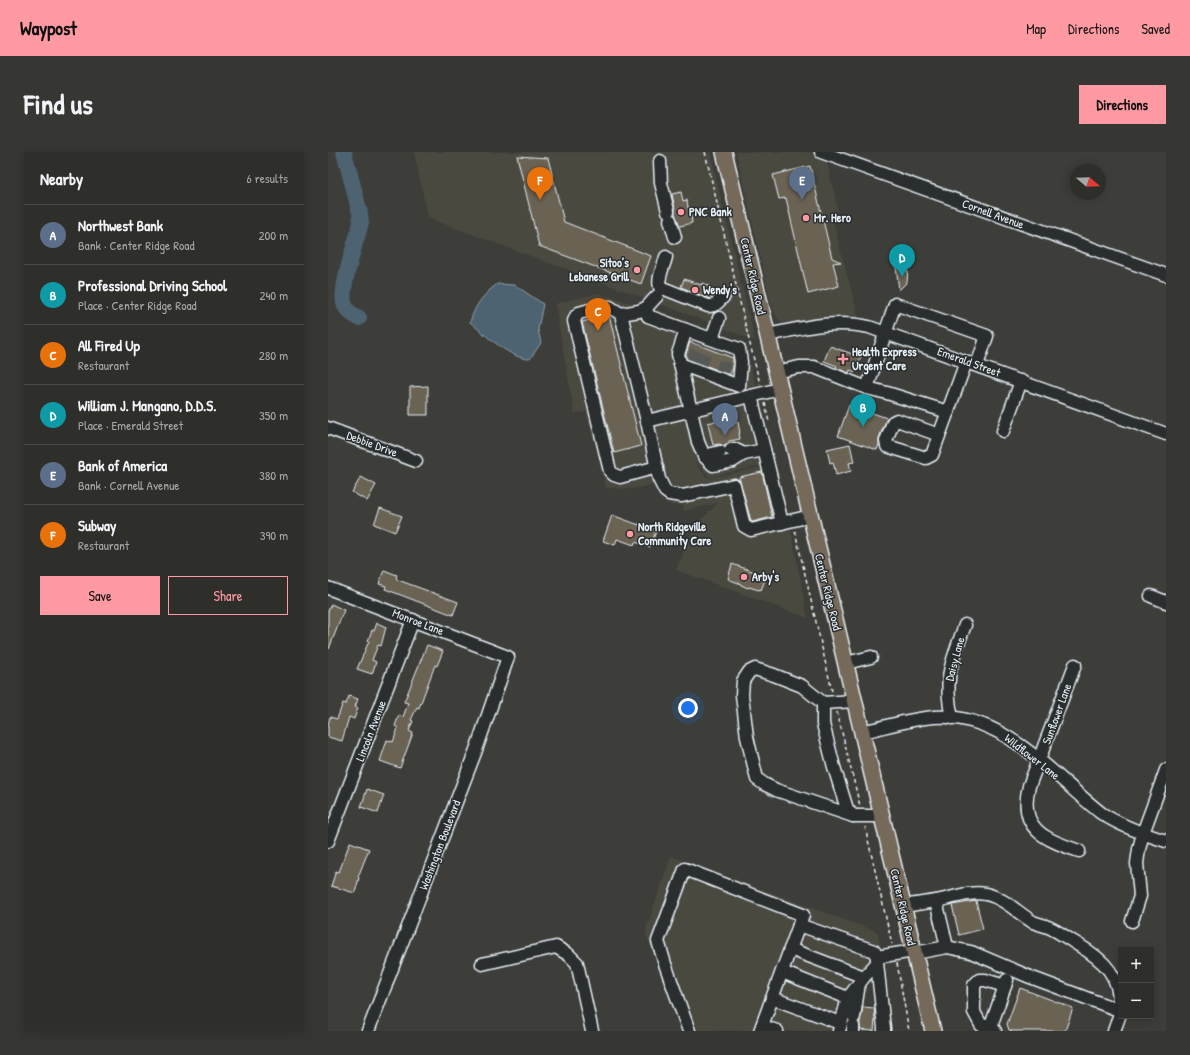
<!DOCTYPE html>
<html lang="en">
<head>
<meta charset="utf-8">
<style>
	:root { --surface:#2e2e2b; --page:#363633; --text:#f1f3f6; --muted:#a7a8a9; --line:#494a47; --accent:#ff9aa2 }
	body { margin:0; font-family:"Patrick Hand",sans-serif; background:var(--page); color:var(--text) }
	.controls { position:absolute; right:12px; bottom:12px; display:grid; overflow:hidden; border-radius:0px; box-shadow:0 2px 10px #0003 }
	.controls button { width:36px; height:36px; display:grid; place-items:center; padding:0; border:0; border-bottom:1px solid var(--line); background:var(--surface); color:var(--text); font:20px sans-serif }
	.compass { position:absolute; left:742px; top:12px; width:36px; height:36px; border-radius:50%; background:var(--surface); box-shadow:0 2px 10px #0003; rotate:109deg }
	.you { position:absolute; left:360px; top:556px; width:14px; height:14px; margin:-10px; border:3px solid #fff; border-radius:50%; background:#1a73e8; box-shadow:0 0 0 6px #1a73e833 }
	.badge { display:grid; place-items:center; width:26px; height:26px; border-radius:50%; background:var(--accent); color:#fff; font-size:13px; font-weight:700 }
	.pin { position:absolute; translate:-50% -33px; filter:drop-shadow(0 1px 2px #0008) }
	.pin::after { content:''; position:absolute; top:21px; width:14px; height:12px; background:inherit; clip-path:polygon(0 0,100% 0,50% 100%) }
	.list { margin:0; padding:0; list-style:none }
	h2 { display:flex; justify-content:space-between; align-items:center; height:52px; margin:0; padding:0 16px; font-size:17px }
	h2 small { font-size:13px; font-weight:400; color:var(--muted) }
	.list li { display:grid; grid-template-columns:26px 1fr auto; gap:12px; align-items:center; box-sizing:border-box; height:60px; padding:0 16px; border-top:1px solid var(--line) }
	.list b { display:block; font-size:15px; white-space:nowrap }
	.list p { margin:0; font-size:13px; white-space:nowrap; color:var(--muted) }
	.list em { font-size:13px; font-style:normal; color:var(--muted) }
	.actions { display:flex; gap:8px; padding:12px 16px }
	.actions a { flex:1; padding:9px 0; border:1px solid var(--accent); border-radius:0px; text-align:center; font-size:14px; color:var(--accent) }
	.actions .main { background:var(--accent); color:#111 }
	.map { position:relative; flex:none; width:838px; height:879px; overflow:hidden; border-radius:0px }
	header { display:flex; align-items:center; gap:24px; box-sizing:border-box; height:56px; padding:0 20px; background:var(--accent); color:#111 }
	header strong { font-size:19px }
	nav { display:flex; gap:22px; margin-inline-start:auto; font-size:14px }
	.intro { display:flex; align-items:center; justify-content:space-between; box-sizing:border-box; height:96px; padding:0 24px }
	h1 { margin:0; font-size:28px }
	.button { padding:10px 18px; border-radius:0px; background:var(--accent); color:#111; font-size:14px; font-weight:700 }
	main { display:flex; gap:24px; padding:0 24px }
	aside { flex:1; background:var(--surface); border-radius:0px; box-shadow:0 2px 10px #0003 }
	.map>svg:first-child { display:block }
	.built { fill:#4a4840 }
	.water { fill:#4d6472; stroke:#8b9ca8 }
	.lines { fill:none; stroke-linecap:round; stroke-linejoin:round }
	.river { stroke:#4d6472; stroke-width:16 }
	.building { fill:#6a6252; stroke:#e8f1f8 }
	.minor-tunnel { stroke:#575856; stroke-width:12; stroke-dasharray:12 6; stroke-linecap:butt }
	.minor-casing { stroke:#e8f1f8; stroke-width:15 }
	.major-casing { stroke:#e8f1f8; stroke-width:18 }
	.path { stroke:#e8f1f8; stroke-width:1.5; stroke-dasharray:4 3; stroke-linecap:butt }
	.minor { stroke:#2a2d2e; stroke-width:12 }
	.major { stroke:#746a5a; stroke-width:15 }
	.poi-dot { fill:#ff9aa2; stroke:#2a2d2e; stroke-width:1.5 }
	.labels { text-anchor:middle; stroke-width:3; stroke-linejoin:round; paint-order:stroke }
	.poi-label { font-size:12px; font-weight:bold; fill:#e8f1f8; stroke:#2a2d2e; text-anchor:start }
	.street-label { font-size:12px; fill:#e8f1f8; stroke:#2a2d2e }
</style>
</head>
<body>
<header>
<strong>Waypost</strong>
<nav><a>Map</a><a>Directions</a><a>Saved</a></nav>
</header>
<div class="intro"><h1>Find us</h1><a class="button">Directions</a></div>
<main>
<aside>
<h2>Nearby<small>6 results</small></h2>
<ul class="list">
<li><span class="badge" style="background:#5c6f8a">A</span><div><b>Northwest Bank</b><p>Bank · Center Ridge Road</p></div><em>200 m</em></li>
<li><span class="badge" style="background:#0f9aa8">B</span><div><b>Professional Driving School</b><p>Place · Center Ridge Road</p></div><em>240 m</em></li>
<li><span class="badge" style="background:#e8710a">C</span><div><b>All Fired Up</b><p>Restaurant</p></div><em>280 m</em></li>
<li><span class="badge" style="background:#0f9aa8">D</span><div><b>William J. Mangano, D.D.S.</b><p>Place · Emerald Street</p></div><em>350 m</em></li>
<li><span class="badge" style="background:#5c6f8a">E</span><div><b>Bank of America</b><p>Bank · Cornell Avenue</p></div><em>380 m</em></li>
<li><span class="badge" style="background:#e8710a">F</span><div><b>Subway</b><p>Restaurant</p></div><em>390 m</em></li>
</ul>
<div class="actions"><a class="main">Save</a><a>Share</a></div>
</aside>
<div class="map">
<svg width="838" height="879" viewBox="0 0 838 879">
	<rect width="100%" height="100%" fill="#3d3d39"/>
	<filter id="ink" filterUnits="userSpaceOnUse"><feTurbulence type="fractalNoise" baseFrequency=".025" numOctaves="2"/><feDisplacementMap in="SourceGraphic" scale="8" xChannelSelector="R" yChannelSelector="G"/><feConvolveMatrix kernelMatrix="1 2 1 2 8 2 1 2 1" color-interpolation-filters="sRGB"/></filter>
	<g filter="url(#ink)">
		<g class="built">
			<path d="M86 0H382L427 189 375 168 100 66Z"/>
			<path d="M408 0H482L498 6 510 58 507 65 504 66 531 167 512 166 496 167 463 172 453 170 447 163 442 147Z"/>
			<path d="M270 141 340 162 416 192 428 235 356 252 370 315 380 326 445 313 465 388 480 466 348 418 366 374 390 351 356 359 354 352 344 354 324 333 305 337 278 336 258 260 246 261 227 152Z"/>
			<path d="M429 251 443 311 381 325 370 311 361 266 398 257Z"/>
			<path d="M343 704 550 780 555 811 536 829 515 879H354L317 780Z"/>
		</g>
		<path class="water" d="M169 132 187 133 215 152 210 177 213 191 202 207C184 208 156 182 142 170 147 153 155 143 169 132Z"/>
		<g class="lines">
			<path class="river" d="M16 0 32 61 33 70C29 88 10 139 17 154 20 160 25 163 31 166"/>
		</g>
		<g class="building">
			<path d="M189 4 220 6 236 70 323 104 313 132 211 94Z"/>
			<path d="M482 14 504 106 513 110 505 111 511 134 480 142 458 46 451 47 445 23Z"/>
			<path d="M353 40 355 49 359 48 360 56 362 55 364 71 352 74 347 62V57L344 42Z"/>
			<path d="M568 115 580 119 579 130 571 138Z"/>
			<path d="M356 127 373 133 374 131 381 134 380 135 387 138 384 145 382 147 353 135Z"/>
			<path d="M281 163 313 294 286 301 254 170Z"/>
			<path d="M362 190 405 206V216L402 223 359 206 358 202Z"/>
			<path d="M502 194 533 205 527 220 522 218 521 221 508 216 509 214 496 209Z"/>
			<path d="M100 234V263H82V235Z"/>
			<path d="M521 253 559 266 551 286V292L549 298 510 284Z"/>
			<path d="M403 265V266L407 265 408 271 410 270 412 281H411L412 287 401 289V291L397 294 391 292 385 293 380 271Z"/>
			<path d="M522 292 526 310 521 311 523 319 508 323 505 310 502 311 499 297Z"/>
			<path d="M434 320 444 365 424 370 423 369 411 325Z"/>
			<path d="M33 325 48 333 39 349 24 340Z"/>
			<path d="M52 356 74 364 67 380 46 372Z"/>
			<path d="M284 363 311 373V371L329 377 322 395 307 390 306 393 289 387 287 393 275 389Z"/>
			<path d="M404 412 427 420 426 423 436 426 437 428 433 438 432 437 431 438 421 435 420 436 413 433V432L400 427Z"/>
			<path d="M56 418 69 423 68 426 70 428 130 450 125 463 57 437 58 434 51 432Z"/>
			<path d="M3 452 16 458 1 497 0 496V459Z"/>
			<path d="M49 471 58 475 53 494 50 493 44 508 48 510 44 522 29 517 41 489H40L44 478 46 479Z"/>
			<path d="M99 493 115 499 109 514 107 513 91 556 89 555 83 568 85 569 81 579 85 581 72 616 52 609 59 588 65 590 70 576 67 574 71 563 75 565 80 551 76 550Z"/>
			<path d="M21 544 30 547 27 555 30 556 26 567 21 565 14 589 0 585V573L2 565 9 567 15 551 18 552Z"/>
			<path d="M39 637 56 643 50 661 33 655Z"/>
			<path d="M22 690 41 697 30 725 31 726 27 741 3 734 8 719 11 720Z"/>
			<path d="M648 749 655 777 631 783 624 753Z"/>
			<path d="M692 836 745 856 737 879H685L681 878 679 872Z"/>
			<path d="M535 855 546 856 547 866 546 879 532 878V869Z"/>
		</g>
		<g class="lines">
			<g class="minor-tunnel">
				<path d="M364 210 371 193"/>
				<path d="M373 213 379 197"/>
				<path d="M393 221 399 204"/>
			</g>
			<g class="minor-casing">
				<g id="minor">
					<path d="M493 0 838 123"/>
					<path d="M332 9 333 31 340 59"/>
					<path d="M342 68 347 85"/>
					<path d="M338 105C336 114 329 126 332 135L380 154C387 155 391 149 396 144"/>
					<path d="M318 156 329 144"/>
					<path d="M293 162 311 159 318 156 320 164 358 178 350 202 370 290 376 304 385 313 405 309 416 302 436 298"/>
					<path d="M440 183C474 176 506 167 541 175L838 282"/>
					<path d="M384 187 391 166"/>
					<path d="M352 212 411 234 413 210 411 197 358 178"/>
					<path d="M448 220 471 215H486L539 236 559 241 620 260"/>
					<path d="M539 236 567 152 659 184 649 213"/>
					<path d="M452 237 319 269 331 327 337 339 341 342 354 344 406 333 416 374 423 378 483 364"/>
					<path d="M423 244 454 371"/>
					<path d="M319 269 293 162 282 155H272L251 161 248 164 246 169 282 319 286 323 292 325 329 315"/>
					<path d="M0 276 88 309"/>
					<path d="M675 279 693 229"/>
					<path d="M611 283 569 268 565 270 558 289 559 294 598 306 604 303 638 210"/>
					<path d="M403 298 406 297 416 302"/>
					<path d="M376 304 392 300"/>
					<path d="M0 436 180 505 148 598 40 879"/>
					<path d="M823 444 838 450"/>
					<path d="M518 511 543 505"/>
					<path d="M747 513 701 634C690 677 716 687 751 699"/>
					<path d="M526 549 495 551V572L506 615 519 657 525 664H554"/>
					<path d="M495 551 474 534 446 523 427 517 421 520 415 529 414 543 419 585 429 627 436 632 448 638 525 664"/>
					<path d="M624 566C615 526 624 509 637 473"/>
					<path d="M534 580C557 575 581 567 606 565 676 561 723 622 773 661 793 674 815 682 838 689"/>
					<path d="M0 689 85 468"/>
					<path d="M608 749C624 746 642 739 658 742 676 746 690 761 705 770 710 772 715 773 720 775 730 779 739 786 749 792 776 808 794 824 791 859"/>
					<path d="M575 754 608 749 619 795"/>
					<path d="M804 769 812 744 809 711 811 697 815 681 838 618"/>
					<path d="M462 797 536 825"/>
					<path d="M587 801 619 795 643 800 702 825 793 859 786 879"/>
					<path d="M549 811 556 876V879"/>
					<path d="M154 812 228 795 241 803 249 811 264 879"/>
					<path d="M454 820 520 846"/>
					<path d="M444 846 512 871"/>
					<path d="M526 865 531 831"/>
					<path d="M434 874 449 879"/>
					<path d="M664 875 653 873 646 860V833L651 828H657L677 834"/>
					<path d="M361 879 337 812 330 789 357 717 475 763 471 773"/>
					<path d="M432 879 471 773 546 799 549 805 586 799"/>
					<path d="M511 879 520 846 536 825 549 811V805"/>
					<path d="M525 879V874"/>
					<path d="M667 879 664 875 665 868 679 828"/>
				</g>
			</g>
			<g class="major-casing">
				<path id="major" d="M396 0 605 879"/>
			</g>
			<g class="path">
				<path d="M377 0 418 176 432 232"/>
				<path d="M437 251 441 270"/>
				<path d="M467 379 504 539"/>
				<path d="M509 560 532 654"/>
				<path d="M537 675 564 792"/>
				<path d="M569 811 581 879"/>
			</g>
			<use href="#minor" class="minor"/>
			<use href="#major" class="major"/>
		</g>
	</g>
	<g class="poi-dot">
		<circle cx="353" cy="60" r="4"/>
		<circle cx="478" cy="66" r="4"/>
		<circle cx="309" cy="118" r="4"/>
		<circle cx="367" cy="138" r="4"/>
		<path d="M513 201h4v4h4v4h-4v4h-4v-4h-4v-4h4z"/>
		<circle cx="302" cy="382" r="4"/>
		<circle cx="416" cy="425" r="4"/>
	</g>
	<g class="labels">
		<g class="poi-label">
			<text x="361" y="64">PNC Bank</text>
			<text x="486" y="70">Mr. Hero</text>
			<text x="301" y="115" text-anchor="end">Sitoo’s<tspan x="301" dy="14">Lebanese Grill</tspan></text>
			<text x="375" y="142">Wendy's</text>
			<text x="524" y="204">Health Express<tspan x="524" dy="14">Urgent Care</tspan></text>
			<text x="310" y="379">North Ridgeville<tspan x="310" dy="14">Community Care</tspan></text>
			<text x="424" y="429">Arby's</text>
		</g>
		<g class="street-label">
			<text transform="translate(665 62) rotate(20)" y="4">Cornell Avenue</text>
			<text transform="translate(425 124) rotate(77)" y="4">Center Ridge Road</text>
			<text transform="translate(641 210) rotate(20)" y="4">Emerald Street</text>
			<text transform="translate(44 292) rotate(20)" y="4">Debbie Drive</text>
			<text transform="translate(500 440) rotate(76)" y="4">Center Ridge Road</text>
			<text transform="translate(90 470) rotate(21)" y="4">Monroe Lane</text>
			<text transform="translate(627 507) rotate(-75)" y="4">Daisy Lane</text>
			<text transform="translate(729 562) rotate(-70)" y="4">Sunflower Lane</text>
			<text transform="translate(43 579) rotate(-69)" y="4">Lincoln Avenue</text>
			<text transform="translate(704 605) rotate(38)" y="4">Wildflower Lane</text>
			<text transform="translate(112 693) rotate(-69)" y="4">Washington Boulevard</text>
			<text transform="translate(575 755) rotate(77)" y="4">Center Ridge Road</text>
		</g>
	</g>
</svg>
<div class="controls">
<button>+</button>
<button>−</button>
</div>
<svg class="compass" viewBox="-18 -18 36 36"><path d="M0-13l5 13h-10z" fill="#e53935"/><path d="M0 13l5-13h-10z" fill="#a7a8a9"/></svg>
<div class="you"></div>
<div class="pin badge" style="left:397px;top:284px;background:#5c6f8a">A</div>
<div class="pin badge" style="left:535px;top:275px;background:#0f9aa8">B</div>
<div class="pin badge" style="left:270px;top:179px;background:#e8710a">C</div>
<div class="pin badge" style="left:574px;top:125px;background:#0f9aa8">D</div>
<div class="pin badge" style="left:474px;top:48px;background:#5c6f8a">E</div>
<div class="pin badge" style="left:212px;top:48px;background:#e8710a">F</div>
</div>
</main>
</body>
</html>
